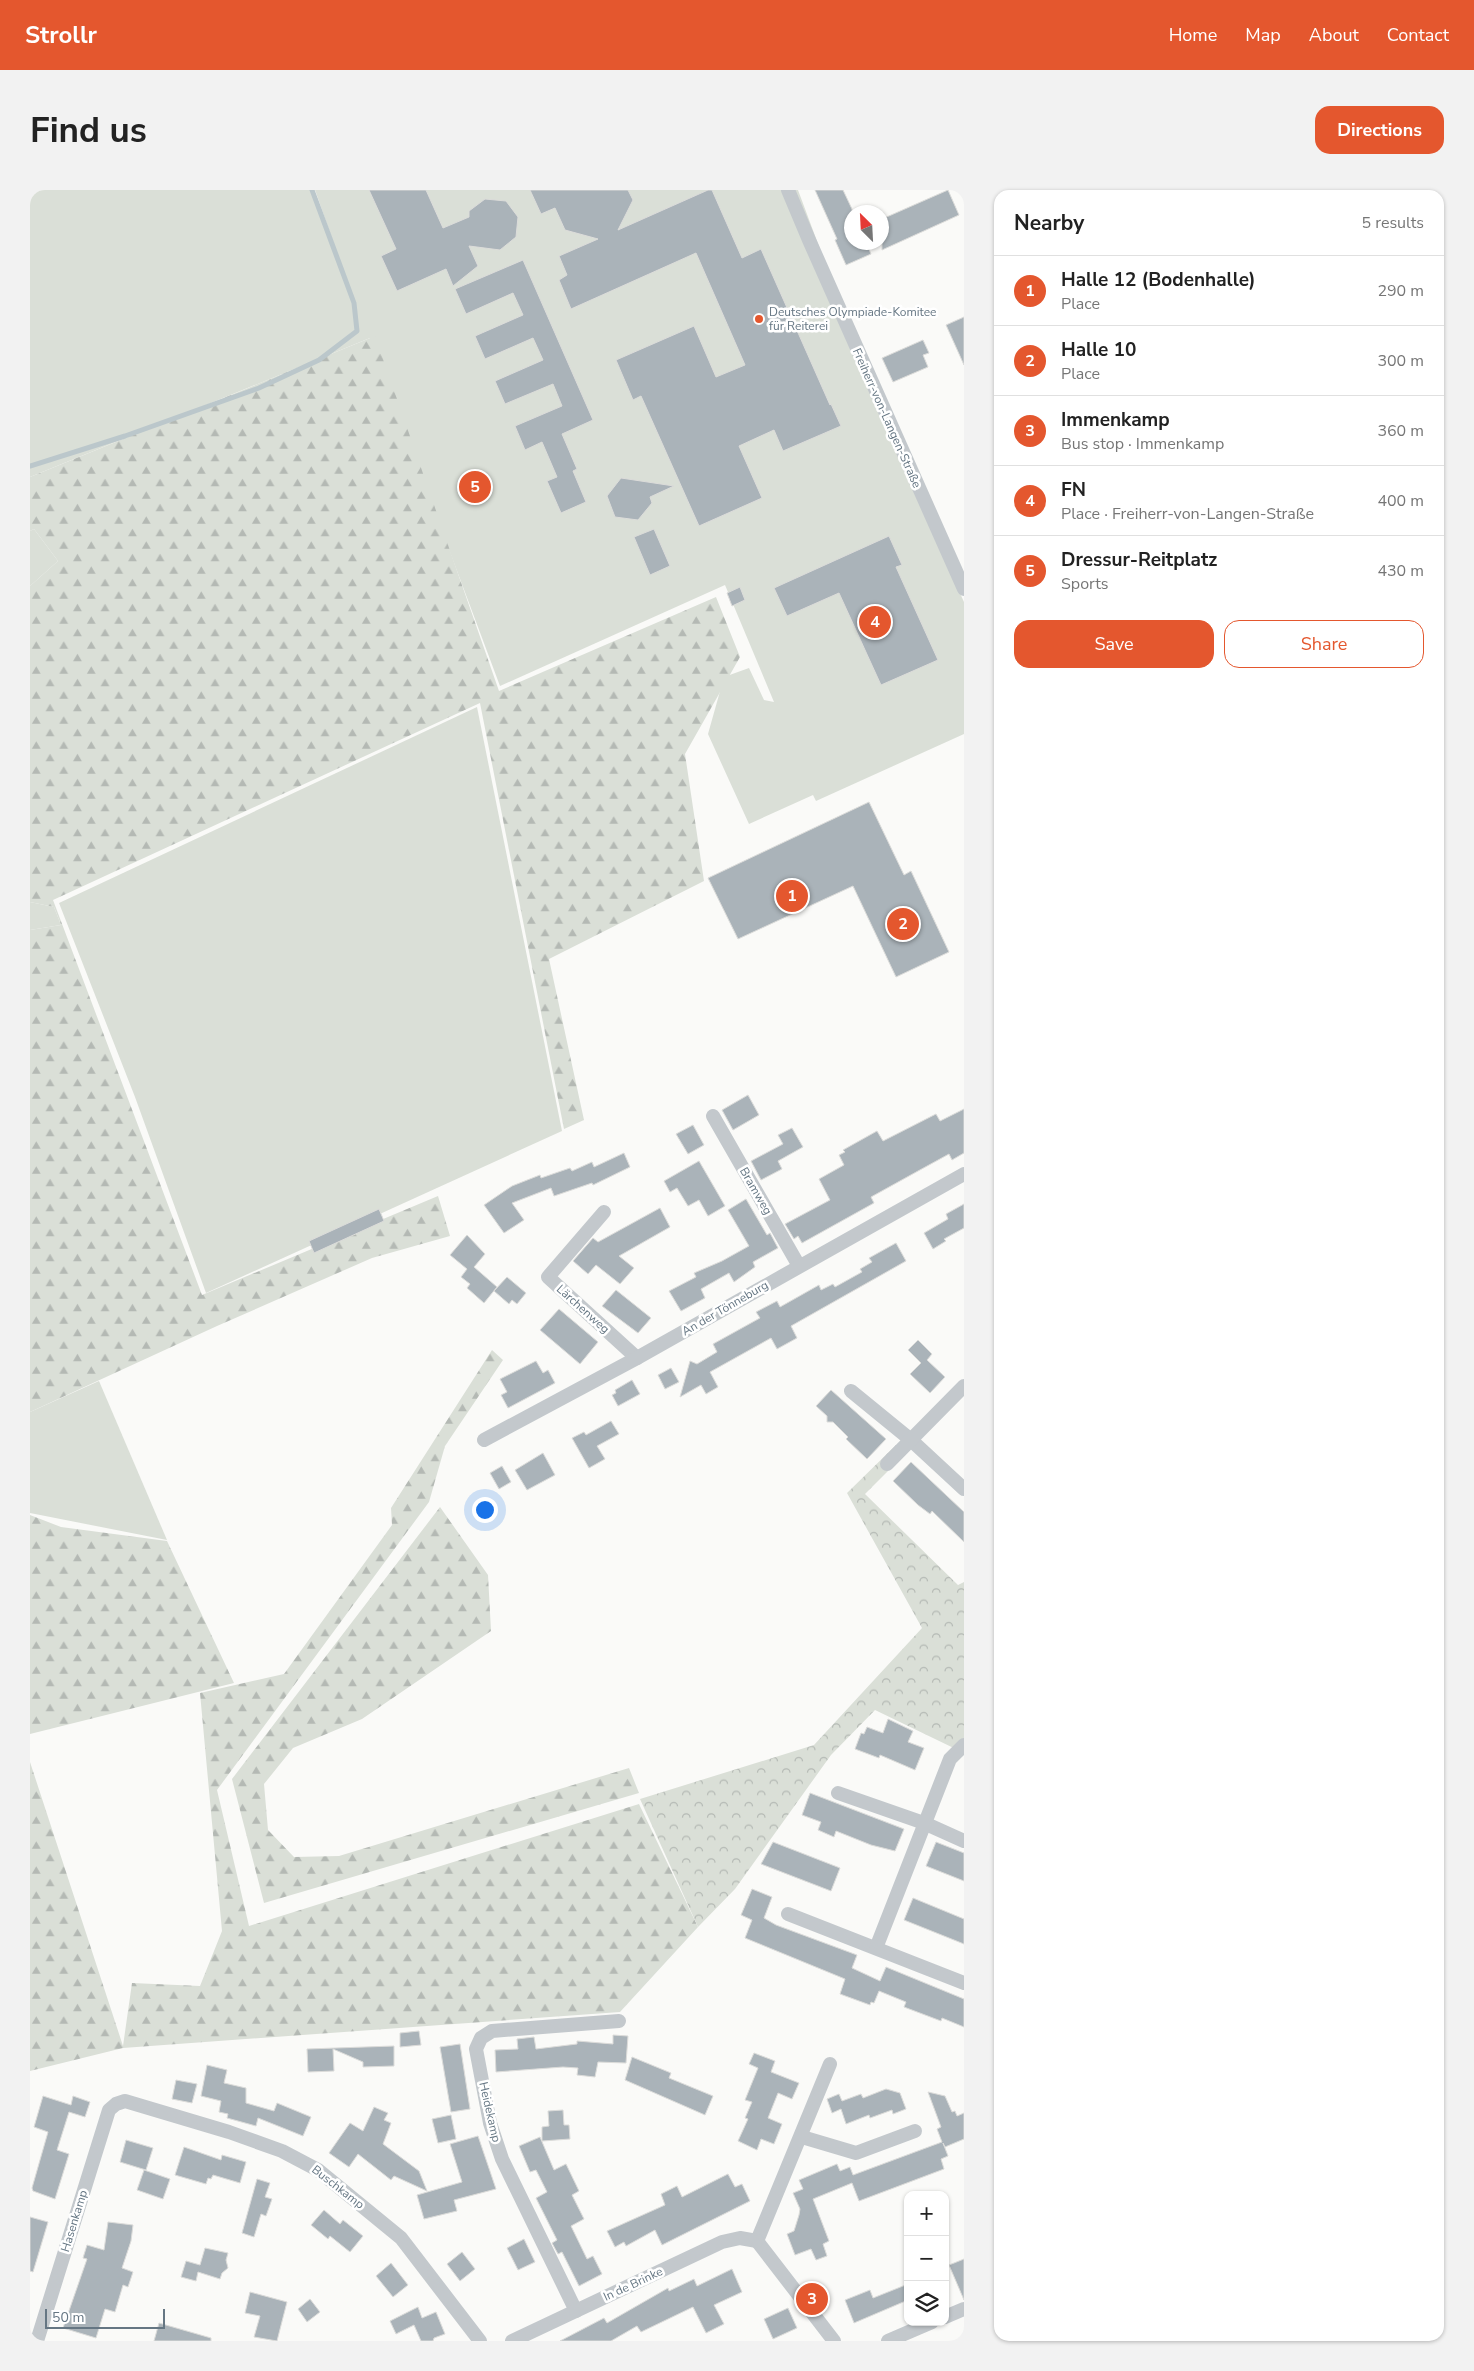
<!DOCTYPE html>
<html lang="en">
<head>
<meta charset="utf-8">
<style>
	:root { --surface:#fff; --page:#f2f2f2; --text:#222; --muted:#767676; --line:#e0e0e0; --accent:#e4572e }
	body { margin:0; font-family:"Nunito Sans",sans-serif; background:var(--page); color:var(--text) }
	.controls { position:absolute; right:15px; bottom:15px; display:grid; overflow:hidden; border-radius:10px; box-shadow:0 1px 4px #0004 }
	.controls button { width:45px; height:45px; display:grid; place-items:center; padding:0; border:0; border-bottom:1px solid var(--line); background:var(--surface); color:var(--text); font:25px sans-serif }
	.compass { position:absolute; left:814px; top:15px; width:45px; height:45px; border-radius:50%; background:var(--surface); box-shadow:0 1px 4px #0004; rotate:336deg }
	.scale { position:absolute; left:15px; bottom:12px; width:120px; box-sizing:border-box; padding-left:5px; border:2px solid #657683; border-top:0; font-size:14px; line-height:18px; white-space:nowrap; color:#657683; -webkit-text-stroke:4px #fff; paint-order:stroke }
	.you { position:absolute; left:454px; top:1319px; width:18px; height:18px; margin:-12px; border:4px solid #fff; border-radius:50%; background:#1a73e8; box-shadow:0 0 0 8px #1a73e833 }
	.badge { display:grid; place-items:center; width:32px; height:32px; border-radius:50%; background:var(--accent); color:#fff; font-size:16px; font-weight:700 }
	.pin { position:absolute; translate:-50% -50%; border:2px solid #fff; box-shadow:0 1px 5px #0006 }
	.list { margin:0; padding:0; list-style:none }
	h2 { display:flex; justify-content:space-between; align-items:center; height:65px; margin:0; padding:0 20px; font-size:21px }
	h2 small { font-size:16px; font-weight:400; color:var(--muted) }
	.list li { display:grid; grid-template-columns:32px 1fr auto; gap:15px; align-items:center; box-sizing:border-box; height:70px; padding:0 20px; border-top:1px solid var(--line) }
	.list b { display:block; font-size:19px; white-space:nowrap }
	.list p { margin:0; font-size:16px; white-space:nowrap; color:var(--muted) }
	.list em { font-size:16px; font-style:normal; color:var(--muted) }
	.actions { display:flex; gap:10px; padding:15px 20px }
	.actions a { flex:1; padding:11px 0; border:1px solid var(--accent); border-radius:15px; text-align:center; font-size:18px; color:var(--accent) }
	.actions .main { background:var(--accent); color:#fff }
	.icon { flex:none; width:28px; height:28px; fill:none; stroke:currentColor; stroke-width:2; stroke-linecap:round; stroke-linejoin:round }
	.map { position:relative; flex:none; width:934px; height:2151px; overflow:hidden; border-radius:15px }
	header { display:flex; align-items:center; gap:30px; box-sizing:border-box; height:70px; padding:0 25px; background:var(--accent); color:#fff }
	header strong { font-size:24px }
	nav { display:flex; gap:28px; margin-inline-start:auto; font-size:18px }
	.intro { display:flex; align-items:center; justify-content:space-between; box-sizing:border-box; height:120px; padding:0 30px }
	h1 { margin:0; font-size:35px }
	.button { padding:12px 22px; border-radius:15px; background:var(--accent); color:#fff; font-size:18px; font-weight:700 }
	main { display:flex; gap:30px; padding:0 30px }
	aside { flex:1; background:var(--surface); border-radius:15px; box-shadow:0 1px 4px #0004 }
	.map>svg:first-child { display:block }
	.grass { fill:#dadfd7 }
	.forest { fill:url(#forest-firs) }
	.park { fill:url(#park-crowns) }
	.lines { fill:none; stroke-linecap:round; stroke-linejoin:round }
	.stream { stroke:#bbc7cb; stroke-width:5 }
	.building { fill:#aab3b9; stroke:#dcdcda }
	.street { stroke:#c3c8cc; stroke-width:14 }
	.poi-dot { fill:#e4572e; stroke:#fff; stroke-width:2 }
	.labels { text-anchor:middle; stroke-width:5; stroke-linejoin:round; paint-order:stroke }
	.poi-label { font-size:12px; fill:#657683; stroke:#fff; text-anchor:start }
	.street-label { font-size:12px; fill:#657683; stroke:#fff }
</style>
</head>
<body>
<header>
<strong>Strollr</strong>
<nav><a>Home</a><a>Map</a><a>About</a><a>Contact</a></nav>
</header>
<div class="intro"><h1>Find us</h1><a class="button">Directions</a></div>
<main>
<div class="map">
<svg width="934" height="2151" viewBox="0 0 934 2151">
	<defs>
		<pattern id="forest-firs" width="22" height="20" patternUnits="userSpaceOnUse" patternTransform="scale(1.25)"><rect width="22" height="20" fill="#dadfd7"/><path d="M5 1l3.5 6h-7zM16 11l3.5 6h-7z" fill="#b4b9b4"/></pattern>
		<pattern id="park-crowns" width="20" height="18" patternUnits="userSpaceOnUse" patternTransform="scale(1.25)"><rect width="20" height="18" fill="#dadfd7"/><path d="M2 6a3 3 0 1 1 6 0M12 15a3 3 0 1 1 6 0" fill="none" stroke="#b4b9b4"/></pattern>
	</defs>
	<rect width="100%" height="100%" fill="#fafaf8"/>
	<g class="grass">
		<path d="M0 0H280L304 54 285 0H768L864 258 934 412V544L786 611 783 605 719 634 678 544 694 487 719 478 734 510 744 512 695 395 470 496 340 148 0 287Z"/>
		<path d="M4 339 28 371 0 396V341Z"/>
		<path d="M447 517 532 941 176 1103 105 907 29 713Z"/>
		<path d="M0 712 24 717 31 735 0 740Z"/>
		<path d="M69 1191 137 1350 0 1323V1222Z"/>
	</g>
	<g class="forest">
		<path d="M345 146 469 501 686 407 710 467 655 564 674 691 519 769 554 930 534 939 450 513 23 710 172 1105 408 1006 420 1046 342 1068 187 1136 0 1222V740L31 735 24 717 0 712V396L28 371 4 339 0 341V287Z"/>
		<path d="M462 1160 473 1170 415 1256 399 1312 187 1600 219 1736 609 1614 668 1737 590 1822 93 1858 0 1881V1572L93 1856 102 1793 170 1796 192 1741 170 1503 254 1484 362 1335 361 1318Z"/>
		<path d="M410 1317 458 1385 461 1441 332 1529 263 1558 234 1594 238 1640 264 1667 309 1666 599 1578 609 1603 234 1713 202 1589Z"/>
		<path d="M0 1325 31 1337 137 1351 204 1493 0 1544Z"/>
	</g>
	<path class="park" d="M866 1255 876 1263 835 1304 928 1395 934 1392V1563L845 1520 801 1565 705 1699 668 1737 610 1609 784 1555 892 1438 817 1303Z"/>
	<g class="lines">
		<path class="stream" d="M0 276 95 246 229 198 289 170 327 141 324 113 282 0"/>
	</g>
	<g class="building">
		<path d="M339 0H396L413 38 439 27V21L455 9 476 11 488 27 486 47 470 60 439 56 448 76 423 96 416 79 367 101 351 66 366 59Z"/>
		<path d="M500 0H598L603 10 588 40 678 0H682L712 68 731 59 800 215 801 214 811 236 753 261 744 240 709 256 732 308 669 336 611 206 603 210 586 170 664 136 686 187 715 175 666 63 541 119 529 90 537 85 529 66 568 49 535 40 525 18 511 24Z"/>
		<path d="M785 0H813L822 19V52H836L841 64 816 75 805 50 807 49Z"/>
		<path d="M918 0 929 25 852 60V29Z"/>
		<path d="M493 70 563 230 532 244 547 279 543 281 556 312 531 323 517 291 527 287 512 252 495 260 485 236 532 216 523 194 475 214 465 191 513 170 503 148 455 169 445 146 493 125 483 103 436 124 425 99Z"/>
		<path d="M934 127V175L916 135Z"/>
		<path d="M893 150 899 163 893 165 898 177 863 192 852 168Z"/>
		<path d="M591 288 644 296 620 307 622 313 608 330 585 327 577 306Z"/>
		<path d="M624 339 640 376 620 385 604 347Z"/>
		<path d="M859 346 872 375 866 377 908 470 851 495 809 403 757 426 744 398Z"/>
		<path d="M710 397 715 410 702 416 697 403Z"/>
		<path d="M839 612 874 685 881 681 919 762 866 787 823 696 708 749 678 688Z"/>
		<path d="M718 905 729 925 703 940 692 920Z"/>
		<path d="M934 919V963L922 970 919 964 888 981 841 1007 844 1013 772 1053 768 1046 764 1049 755 1034 800 1010 789 989 814 975 809 965 815 962 813 960 847 941 853 951 906 924 910 931Z"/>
		<path d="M663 935 674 955 658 964 646 944Z"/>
		<path d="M762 938 773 957 748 971 752 979 731 990 721 971 753 954 748 945Z"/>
		<path d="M594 963 600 977 563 995 562 993 524 1006 521 998 482 1013 494 1030 474 1043 454 1015 482 996 510 985 511 988 540 978 542 981 562 972 564 977Z"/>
		<path d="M669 971 695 1016 678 1026 669 1010 658 1016 647 998 640 1002 634 991Z"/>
		<path d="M716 1009 737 1045 740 1043 748 1058 723 1072 725 1077 704 1092 699 1083 671 1099 675 1108 651 1121 639 1101 666 1087 664 1083 692 1071 719 1056 698 1020Z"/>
		<path d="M934 1014V1038L914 1049 916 1051 903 1059 894 1043 918 1029 916 1024Z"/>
		<path d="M630 1018 640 1037 589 1066 604 1078 590 1094 566 1075 558 1084 543 1071 563 1048 568 1052Z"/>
		<path d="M349 1019 354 1031 284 1063 279 1051Z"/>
		<path d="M437 1045 455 1064 444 1077 467 1097 454 1113 437 1098 440 1094 431 1087 437 1079 420 1065Z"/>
		<path d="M866 1053 876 1071 761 1136 767 1148 747 1159 741 1148 680 1182 688 1197 676 1204 671 1195 650 1207 660 1171 667 1174 687 1162 683 1154 730 1128 726 1122 747 1111 750 1117 789 1095 791 1100 803 1094 805 1097 832 1082 830 1079 842 1072 839 1068Z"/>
		<path d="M477 1087 496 1103 487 1114 482 1110 479 1114 464 1101Z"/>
		<path d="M586 1100 621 1128 608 1143 572 1116Z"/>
		<path d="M529 1119 568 1152 550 1174 510 1140Z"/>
		<path d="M888 1150 902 1164 897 1170 915 1187 900 1203 880 1184 891 1173 878 1160Z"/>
		<path d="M506 1171 513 1183 518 1180 525 1193 478 1218 471 1205 477 1202 470 1189Z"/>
		<path d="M641 1178 649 1192 635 1199 628 1185Z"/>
		<path d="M602 1190 610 1204 588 1216 582 1205 586 1203 585 1200Z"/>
		<path d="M801 1200 856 1249 837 1269 816 1249 818 1247 803 1232H797V1226L786 1216Z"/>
		<path d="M581 1231 589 1244 567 1256 575 1269 559 1278 542 1248 554 1242 556 1245Z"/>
		<path d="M513 1263 525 1285 497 1300 485 1280Z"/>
		<path d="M881 1272 934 1322V1352L902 1321 900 1324 888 1315 863 1291Z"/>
		<path d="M472 1276 481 1292 469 1299 460 1283Z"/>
		<path d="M858 1529 883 1541 878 1552 894 1558 885 1580 850 1565 849 1568 825 1559 831 1543 834 1544 837 1537 853 1543Z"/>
		<path d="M780 1603 874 1639 865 1661 841 1655 806 1641 804 1647 788 1640 791 1632 772 1625Z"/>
		<path d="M743 1652 810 1678 801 1701 731 1674Z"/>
		<path d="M906 1652 934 1663V1691L896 1676Z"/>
		<path d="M722 1699 742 1707 734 1728 746 1735 827 1765 822 1778 850 1791 856 1777 934 1809V1837L912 1828 911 1831 874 1817 876 1812 849 1801 844 1813 841 1812 840 1815 810 1804 815 1789 715 1748 722 1730 711 1725Z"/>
		<path d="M883 1708 934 1729V1754L874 1730Z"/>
		<path d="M389 1841 391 1855 370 1857V1843Z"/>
		<path d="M583 1845 598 1846 596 1873 568 1872 565 1887 547 1885 548 1878 533 1877 466 1882 465 1860 488 1859 487 1849 504 1847 506 1859 547 1854V1851L583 1854Z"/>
		<path d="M430 1854 440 1919 421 1922 410 1857Z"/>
		<path d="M364 1856V1876L333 1877V1872L303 1859 304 1881 278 1882 277 1859Z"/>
		<path d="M724 1863 745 1871 741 1882 769 1893 762 1909 748 1903 738 1928 752 1934 744 1954 731 1949 727 1960 708 1951 718 1929 715 1928 722 1912 715 1910 728 1878 719 1874Z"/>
		<path d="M602 1867 641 1883 639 1888 683 1906 675 1925 595 1890Z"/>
		<path d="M177 1875 197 1880 194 1893 216 1898V1913L244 1921 247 1913 281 1927 273 1946 228 1928 226 1936 197 1928 198 1924 189 1922 191 1911 171 1906Z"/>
		<path d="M146 1890 167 1894 162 1913 142 1909Z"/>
		<path d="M856 1899 870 1903 876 1919 863 1924 862 1920 840 1928 839 1925 816 1934 811 1919 802 1923 797 1909 809 1904 812 1911 831 1904 833 1908Z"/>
		<path d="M898 1902 915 1906 922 1922 925 1921 927 1926 934 1923V1949L915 1957 913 1953 918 1966 911 1969 914 1979 829 2011 822 1993 783 2009 799 2051 793 2054 797 2066 786 2070 781 2059 765 2065 757 2044 764 2041 769 2025 770 2019 763 2003 773 1999 769 1990 807 1974 810 1981 820 1977 823 1985 912 1952 907 1939 911 1937Z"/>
		<path d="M13 1906 41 1915 43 1906 60 1912 55 1927 39 1922 27 1960 39 1964 25 2009 3 2001 2 1998 18 1942 4 1937Z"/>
		<path d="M344 1917 358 1923 354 1930 361 1933 353 1954 389 1981 397 2001 364 1986 361 1990 328 1964 319 1977 299 1963 320 1933 333 1941Z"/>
		<path d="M533 1920 534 1935H539L540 1949 512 1951V1937L519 1936 518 1921Z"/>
		<path d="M421 1925 426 1949 408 1953 402 1929Z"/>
		<path d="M448 1946 466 1999 424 2010 427 2021 394 2029 387 2005 432 1992 420 1954Z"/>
		<path d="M510 1947 524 1980 536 1974 549 2001 542 2005 554 2029 541 2036 557 2069 563 2066 572 2084 549 2096 532 2062 528 2064 522 2053 527 2050 506 2008 517 2002 506 1980 500 1982 489 1956Z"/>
		<path d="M96 1950 123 1958 116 1980 90 1972Z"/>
		<path d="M154 1957 191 1970 192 1965 216 1972 210 1993 183 1985 181 1989 178 1988 176 1994 145 1985Z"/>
		<path d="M114 1980 140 1989 133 2009 107 2000Z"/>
		<path d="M698 1984 705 1997 712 1994 720 2011 632 2055 625 2040 596 2056 594 2052 585 2057 577 2041 635 2015 631 2004 647 1996 652 2007Z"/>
		<path d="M227 1989 240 1993 235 2007 242 2009 236 2026 231 2024 224 2047 212 2043Z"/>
		<path d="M294 2020 310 2034 313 2030 333 2046 320 2062 300 2046 298 2049 281 2035Z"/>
		<path d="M0 2027 18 2032 3 2082 0 2081Z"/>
		<path d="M78 2032 103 2035 101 2051 92 2078 103 2082 98 2097 93 2095 85 2122 75 2119 66 2148 33 2138 57 2069 53 2068 57 2055 74 2060Z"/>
		<path d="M494 2049 505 2072 488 2080 477 2058Z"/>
		<path d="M175 2058 198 2063 196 2070 198 2078 192 2083 190 2089 168 2082 166 2091 151 2087 156 2071 170 2075Z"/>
		<path d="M432 2062 445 2079 430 2091 417 2074Z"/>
		<path d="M934 2069V2110L919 2075Z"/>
		<path d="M361 2073 378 2095 363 2107 346 2086Z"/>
		<path d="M702 2079 712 2102 684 2115 694 2134 676 2143 663 2117 611 2142 607 2136 581 2151H530L574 2128 577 2133 638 2098 639 2101 664 2089 667 2096Z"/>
		<path d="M878 2094V2110L824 2133 815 2110 840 2100 843 2108Z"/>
		<path d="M220 2102 257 2112 247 2151 224 2147 230 2126 215 2123Z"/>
		<path d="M280 2109 290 2122 277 2132 268 2119Z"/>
		<path d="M388 2117 392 2128 406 2122 415 2144 404 2148 403 2151H391L384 2135 366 2144 360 2131Z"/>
		<path d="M758 2118 767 2138 743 2149 734 2129Z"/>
		<path d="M129 2133 181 2148V2151H124Z"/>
	</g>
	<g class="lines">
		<g class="street">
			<path d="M758 0 779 50 934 399"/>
			<path d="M683 926 769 1076"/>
			<path d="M574 1022 518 1087 607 1168"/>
			<path d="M821 1201 881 1250 934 1299"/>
			<path d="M454 1250 607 1168 934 984"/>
			<path d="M857 1274 934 1196"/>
			<path d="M808 1603 894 1633 934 1651"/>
			<path d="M758 1724 934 1793"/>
			<path d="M846 1758 920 1569 934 1555"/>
			<path d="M772 1947 826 1963 885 1941"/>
			<path d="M727 2051 800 1874"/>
			<path d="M727 2051 804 2151"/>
			<path d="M546 2121 472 1969 460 1933 446 1859 451 1848 462 1841 589 1831"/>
			<path d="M915 2127 934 2119"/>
			<path d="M7 2151 79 1920 86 1914 95 1911 199 1942 252 1961 288 1980 371 2048 450 2151"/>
			<path d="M482 2151 692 2052 710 2048 727 2051"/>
			<path d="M858 2151 902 2132"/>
		</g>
	</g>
	<circle class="poi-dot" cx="729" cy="129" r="5"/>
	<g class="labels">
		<g class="poi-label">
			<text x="739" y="126">Deutsches Olympiade-Komitee<tspan x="739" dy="14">für Reiterei</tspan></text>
		</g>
		<g class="street-label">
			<text transform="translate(857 228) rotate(66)" y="4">Freiherr-von-Langen-Straße</text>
			<text transform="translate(726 1001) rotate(60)" y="4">Bramweg</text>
			<text transform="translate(695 1118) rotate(-30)" y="4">An der Tönneburg</text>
			<text transform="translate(553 1119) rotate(42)" y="4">Lärchenweg</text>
			<text transform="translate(460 1922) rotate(77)" y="4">Heidekamp</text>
			<text transform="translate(308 1997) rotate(38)" y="4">Buschkamp</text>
			<text transform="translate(44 2031) rotate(-73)" y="4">Hasenkamp</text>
			<text transform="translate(603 2094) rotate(-25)" y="4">In de Brinke</text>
		</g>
	</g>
</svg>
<div class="controls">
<button>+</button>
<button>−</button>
<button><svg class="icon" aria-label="layers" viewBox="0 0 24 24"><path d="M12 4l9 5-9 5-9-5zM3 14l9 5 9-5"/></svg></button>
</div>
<svg class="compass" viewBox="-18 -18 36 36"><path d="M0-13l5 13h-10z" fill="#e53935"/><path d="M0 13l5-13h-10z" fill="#767676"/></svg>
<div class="scale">50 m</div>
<div class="you"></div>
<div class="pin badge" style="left:762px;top:706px">1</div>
<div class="pin badge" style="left:873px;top:734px">2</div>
<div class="pin badge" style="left:782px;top:2109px">3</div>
<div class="pin badge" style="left:845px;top:432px">4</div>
<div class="pin badge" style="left:445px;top:297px">5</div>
</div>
<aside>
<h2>Nearby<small>5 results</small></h2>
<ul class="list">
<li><span class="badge">1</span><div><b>Halle 12 (Bodenhalle)</b><p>Place</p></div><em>290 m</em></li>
<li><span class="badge">2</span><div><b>Halle 10</b><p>Place</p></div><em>300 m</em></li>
<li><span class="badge">3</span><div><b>Immenkamp</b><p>Bus stop · Immenkamp</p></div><em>360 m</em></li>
<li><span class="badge">4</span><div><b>FN</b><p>Place · Freiherr-von-Langen-Straße</p></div><em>400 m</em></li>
<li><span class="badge">5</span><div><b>Dressur-Reitplatz</b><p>Sports</p></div><em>430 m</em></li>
</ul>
<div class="actions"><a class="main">Save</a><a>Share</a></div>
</aside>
</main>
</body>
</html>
